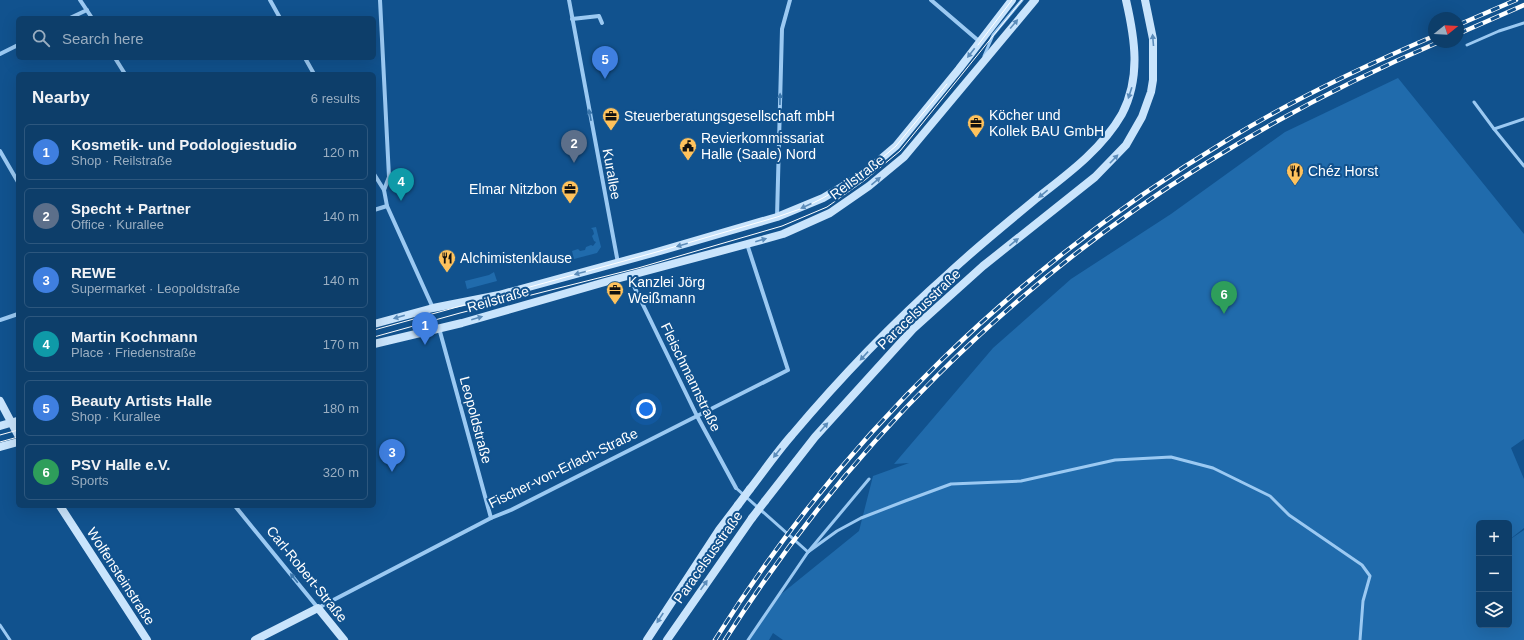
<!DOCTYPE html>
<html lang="en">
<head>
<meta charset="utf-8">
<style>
	:root { --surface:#0d3e6a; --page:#1b4972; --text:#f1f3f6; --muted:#9aaec1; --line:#2d577e; --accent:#bca0f2 }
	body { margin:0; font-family:Arial,sans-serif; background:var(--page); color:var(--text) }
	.controls { position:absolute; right:12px; bottom:12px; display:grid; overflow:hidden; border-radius:6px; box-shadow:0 4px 16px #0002 }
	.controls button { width:36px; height:36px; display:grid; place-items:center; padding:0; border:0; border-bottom:1px solid var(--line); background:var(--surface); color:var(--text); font:20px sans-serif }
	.compass { position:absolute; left:1428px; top:12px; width:36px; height:36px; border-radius:50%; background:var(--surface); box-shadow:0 4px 16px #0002; rotate:72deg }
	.you { position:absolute; left:646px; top:409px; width:14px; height:14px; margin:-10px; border:3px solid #fff; border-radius:50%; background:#1a73e8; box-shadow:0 0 0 6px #1a73e833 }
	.badge { display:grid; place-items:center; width:26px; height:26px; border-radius:50%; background:var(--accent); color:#fff; font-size:13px; font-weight:700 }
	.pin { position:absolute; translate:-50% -33px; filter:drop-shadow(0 1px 2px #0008) }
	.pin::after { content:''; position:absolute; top:21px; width:14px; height:12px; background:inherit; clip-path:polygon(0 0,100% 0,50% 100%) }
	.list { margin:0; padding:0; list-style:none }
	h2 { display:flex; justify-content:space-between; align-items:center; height:52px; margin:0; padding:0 16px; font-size:17px }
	h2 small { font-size:13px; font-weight:400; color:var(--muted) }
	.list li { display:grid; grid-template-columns:26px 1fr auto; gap:12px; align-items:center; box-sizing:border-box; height:56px; margin:0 8px 8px; padding:0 8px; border:1px solid var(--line); border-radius:6px }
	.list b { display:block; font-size:15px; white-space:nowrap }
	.list p { margin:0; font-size:13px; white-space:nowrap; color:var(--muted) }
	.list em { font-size:13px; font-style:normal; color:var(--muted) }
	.icon { flex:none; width:22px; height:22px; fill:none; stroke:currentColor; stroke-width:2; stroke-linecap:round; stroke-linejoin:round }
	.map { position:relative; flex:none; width:1524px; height:640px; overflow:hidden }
	.search { position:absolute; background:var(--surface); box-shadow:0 4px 16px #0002; left:16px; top:16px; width:360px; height:44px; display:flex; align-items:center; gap:10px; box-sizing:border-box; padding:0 14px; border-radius:6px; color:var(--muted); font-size:15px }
	.panel { position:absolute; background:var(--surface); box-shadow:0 4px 16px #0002; left:16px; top:72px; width:360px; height:436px; border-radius:6px }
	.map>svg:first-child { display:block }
	.green { fill:#206bac }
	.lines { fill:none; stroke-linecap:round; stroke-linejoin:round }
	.lane { stroke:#9bc9f2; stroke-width:3 }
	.street { stroke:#9bc9f2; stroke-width:4 }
	.secondary { stroke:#c9e4fc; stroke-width:8 }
	.tram { stroke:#fff; stroke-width:1 }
	.rail-casing { stroke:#fff; stroke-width:4.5 }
	.rail { stroke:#11528e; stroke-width:3; stroke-dasharray:9; stroke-linecap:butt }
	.secondary-bridge { stroke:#c9e4fc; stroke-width:8 }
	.oneway { fill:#5b8cba }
	.oneway2 { fill:#3a76ac }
	.labels { text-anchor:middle; stroke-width:4; stroke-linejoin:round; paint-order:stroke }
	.poi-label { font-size:14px; fill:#fff; stroke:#11528e; text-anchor:start }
	.street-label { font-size:14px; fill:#fff; stroke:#11528e }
</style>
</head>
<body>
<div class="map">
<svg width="1524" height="640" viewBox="0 0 1524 640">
	<rect width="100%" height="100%" fill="#11528e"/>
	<g class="green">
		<path d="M1398 78 1524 234V439L1511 448 1524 479V528L1509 540V523H1479V625H1509V540L1524 530V640H783L773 633 769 640H749L780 595 859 531 873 476 909 463 894 464 993 348 1071 279 1171 214 1285 132Z"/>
		<path d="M596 227 601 247 597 253 574 259 572 251 578 249 580 251 585 250 586 247 591 245 593 246 596 242 594 241 592 236 594 234 593 230 591 228Z"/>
		<path d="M494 272 497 281 467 289 465 281 489 275Z"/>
	</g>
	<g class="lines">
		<g class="lane">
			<path d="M1467 45 1499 31 1524 23"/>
			<path d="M984 56 993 35 1022 0"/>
			<path d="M1474 102 1494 129 1524 119"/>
			<path d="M1494 129 1524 166"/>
			<path d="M736 488 808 552"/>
			<path d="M808 552 837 531 861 518 905 501 951 484 1021 481 1115 460 1171 457 1213 468 1270 496 1289 515 1362 565 1370 576 1363 601 1360 640"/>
			<path d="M0 625 10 640"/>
			<path d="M748 640 808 552 869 479"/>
		</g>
		<g class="street">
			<path d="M80 0 92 18"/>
			<path d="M270 0 280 18"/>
			<path d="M380 0 389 177 384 190"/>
			<path d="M569 0 618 263"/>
			<path d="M931 0 980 42"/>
			<path d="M70 18 87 10"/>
			<path d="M572 19 599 16 602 23"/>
			<path d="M0 54 18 45"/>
			<path d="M115 58 125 74"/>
			<path d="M305 58 314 74"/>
			<path d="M0 151 18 182"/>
			<path d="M374 174 384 190 387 206 433 308"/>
			<path d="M374 210 387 206"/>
			<path d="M777 217 782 29 790 0"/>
			<path d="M629 276 697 416 736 488"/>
			<path d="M0 320 18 314"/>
			<path d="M439 328 491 518"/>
			<path d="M235 506 318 608 491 518 511 510 788 370 747 244"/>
		</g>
		<g class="secondary">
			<path d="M374 324 433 308 499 295 653 253 777 217 823 198 862 175 896 146 959 69 1012 0"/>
			<path d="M374 344 462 323 605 282 747 244 783 234 830 213 869 186 904 157 1035 0"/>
			<path d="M0 401 18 435"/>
			<path d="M0 426 17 421"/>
			<path d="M0 447 18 442"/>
			<path d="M750 489C764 471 777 452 792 435 840 378 893 323 948 274 977 247 1007 223 1037 198 1068 174 1102 149 1122 114 1141 77 1135 39 1126 0"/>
			<path d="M765 501 815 437 913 329 983 266 1095 177 1126 145 1142 117 1151 92 1153 80V39L1145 0"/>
			<path d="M60 506 147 640"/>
			<path d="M255 640 318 608 344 640"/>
			<path d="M647 640 719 530 738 505"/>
			<path d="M667 640 752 518"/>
		</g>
		<g class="tram">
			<path d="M978 45 1012 0"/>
			<path d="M374 330 653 253 777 217 803 208 823 198 862 175 896 146 947 84"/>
			<path d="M374 337 460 313 638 268 782 226 827 207 865 180 900 151 1022 0"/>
			<path d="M0 435 18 430"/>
			<path d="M0 442 18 437"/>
		</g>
		<g class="rail-casing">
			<g id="rail">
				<path d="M1458 25 1516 0"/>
				<path d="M1458 34 1524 5"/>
				<path d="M715 640C843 435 1022 263 1229 139 1294 99 1364 66 1434 36"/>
				<path d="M725 640C846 449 1011 284 1203 165 1278 118 1357 77 1439 42"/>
			</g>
		</g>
		<use href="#rail" class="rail"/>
		<g class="secondary-bridge">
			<path d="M738 505 750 489"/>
			<path d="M752 518 765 501"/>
		</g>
	</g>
	<defs><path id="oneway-solid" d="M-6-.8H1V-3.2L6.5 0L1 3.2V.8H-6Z"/></defs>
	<g class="oneway">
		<use href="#oneway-solid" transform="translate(1014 24) rotate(-50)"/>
		<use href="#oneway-solid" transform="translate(1153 40) rotate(-95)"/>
		<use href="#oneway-solid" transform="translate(971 53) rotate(128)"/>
		<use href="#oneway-solid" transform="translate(1130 93) rotate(108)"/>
		<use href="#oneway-solid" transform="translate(1114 159) rotate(-46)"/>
		<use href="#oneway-solid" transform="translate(876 181) rotate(-40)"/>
		<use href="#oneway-solid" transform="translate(1043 194) rotate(141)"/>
		<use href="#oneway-solid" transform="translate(806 206) rotate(156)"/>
		<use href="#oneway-solid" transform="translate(761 240) rotate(-16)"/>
		<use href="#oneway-solid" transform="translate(1014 242) rotate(-39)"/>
		<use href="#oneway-solid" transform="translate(682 245) rotate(164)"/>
		<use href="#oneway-solid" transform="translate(580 273) rotate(165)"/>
		<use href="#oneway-solid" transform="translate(399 317) rotate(164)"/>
		<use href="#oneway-solid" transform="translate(477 318) rotate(-16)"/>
		<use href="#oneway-solid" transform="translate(864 356) rotate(133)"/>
		<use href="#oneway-solid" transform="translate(824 427) rotate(-48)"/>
		<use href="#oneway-solid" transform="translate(777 453) rotate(128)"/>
		<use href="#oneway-solid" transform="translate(704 585) rotate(-55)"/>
		<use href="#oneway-solid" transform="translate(660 618) rotate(123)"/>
	</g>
	<g class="oneway2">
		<use href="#oneway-solid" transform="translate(780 99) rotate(-89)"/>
		<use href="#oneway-solid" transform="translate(590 115) rotate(-101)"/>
		<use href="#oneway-solid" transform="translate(294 578) rotate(-129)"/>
	</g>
	<defs>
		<g id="office-pin" transform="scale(0.9)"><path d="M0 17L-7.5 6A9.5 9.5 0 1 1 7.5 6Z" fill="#ffc25c" stroke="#11528e"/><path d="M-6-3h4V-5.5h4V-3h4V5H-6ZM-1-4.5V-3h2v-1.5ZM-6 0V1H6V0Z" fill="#111"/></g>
		<g id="civic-pin" transform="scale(0.9)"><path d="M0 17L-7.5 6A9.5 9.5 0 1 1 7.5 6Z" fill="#ffc25c" stroke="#11528e"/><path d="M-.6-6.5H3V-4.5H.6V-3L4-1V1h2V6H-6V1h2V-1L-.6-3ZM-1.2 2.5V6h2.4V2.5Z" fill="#111"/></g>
		<g id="restaurant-pin" transform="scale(0.9)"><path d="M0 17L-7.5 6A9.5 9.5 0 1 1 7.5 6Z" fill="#ffc25c" stroke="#11528e"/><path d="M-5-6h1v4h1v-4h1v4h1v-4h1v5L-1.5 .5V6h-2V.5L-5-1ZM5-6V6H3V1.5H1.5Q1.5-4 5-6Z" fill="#111"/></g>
	</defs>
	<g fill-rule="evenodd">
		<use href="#office-pin" x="611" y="116"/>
		<use href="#office-pin" x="976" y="123"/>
		<use href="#civic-pin" x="688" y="146"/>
		<use href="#restaurant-pin" x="1295" y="171"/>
		<use href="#office-pin" x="570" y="189"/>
		<use href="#restaurant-pin" x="447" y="258"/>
		<use href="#office-pin" x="615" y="290"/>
	</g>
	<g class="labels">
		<g class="poi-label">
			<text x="989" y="120">Köcher und<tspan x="989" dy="16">Kollek BAU GmbH</tspan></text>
			<text x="624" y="121">Steuerberatungsgesellschaft mbH</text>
			<text x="701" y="143">Revierkommissariat<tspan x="701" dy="16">Halle (Saale) Nord</tspan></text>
			<text x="1308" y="176">Chéz Horst</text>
			<text x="557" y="194" text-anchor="end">Elmar Nitzbon</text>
			<text x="460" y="263">Alchimistenklause</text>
			<text x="628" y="287">Kanzlei Jörg<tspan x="628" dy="16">Weißmann</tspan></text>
		</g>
		<g class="street-label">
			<text transform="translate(612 174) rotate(80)" y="5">Kurallee</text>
			<text transform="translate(857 177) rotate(-37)" y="5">Reilstraße</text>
			<text transform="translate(498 299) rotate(-16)" y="5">Reilstraße</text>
			<text transform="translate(919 309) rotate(-44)" y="5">Paracelsusstraße</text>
			<text transform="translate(691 377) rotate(64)" y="5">Fleischmannstraße</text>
			<text transform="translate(476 420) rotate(75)" y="5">Leopoldstraße</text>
			<text transform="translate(563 468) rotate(-26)" y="5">Fischer-von-Erlach-Straße</text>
			<text transform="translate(708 557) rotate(-55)" y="5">Paracelsusstraße</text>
			<text transform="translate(307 574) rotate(51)" y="5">Carl-Robert-Straße</text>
			<text transform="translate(121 576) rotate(57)" y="5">Wolfensteinstraße</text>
		</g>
	</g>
</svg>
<div class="controls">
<button>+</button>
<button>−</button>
<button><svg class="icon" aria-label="layers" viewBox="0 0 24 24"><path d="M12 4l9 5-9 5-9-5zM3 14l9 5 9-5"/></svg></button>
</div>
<svg class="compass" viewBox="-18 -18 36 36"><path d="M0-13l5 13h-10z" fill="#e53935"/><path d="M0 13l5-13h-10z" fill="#9aaec1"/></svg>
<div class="you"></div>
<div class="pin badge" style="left:425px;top:345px;background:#3f7fe0">1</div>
<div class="pin badge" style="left:574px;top:163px;background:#5c6f8a">2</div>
<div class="pin badge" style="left:392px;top:472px;background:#3f7fe0">3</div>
<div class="pin badge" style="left:401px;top:201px;background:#0f9aa8">4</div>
<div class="pin badge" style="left:605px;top:79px;background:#3f7fe0">5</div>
<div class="pin badge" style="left:1224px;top:314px;background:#2e9e5b">6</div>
<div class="search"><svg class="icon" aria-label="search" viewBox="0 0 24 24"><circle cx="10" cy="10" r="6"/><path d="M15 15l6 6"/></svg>Search here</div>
<section class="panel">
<h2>Nearby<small>6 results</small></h2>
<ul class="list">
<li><span class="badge" style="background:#3f7fe0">1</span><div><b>Kosmetik- und Podologiestudio</b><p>Shop · Reilstraße</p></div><em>120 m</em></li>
<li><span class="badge" style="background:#5c6f8a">2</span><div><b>Specht + Partner</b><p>Office · Kurallee</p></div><em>140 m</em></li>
<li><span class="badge" style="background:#3f7fe0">3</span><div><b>REWE</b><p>Supermarket · Leopoldstraße</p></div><em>140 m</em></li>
<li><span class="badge" style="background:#0f9aa8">4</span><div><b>Martin Kochmann</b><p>Place · Friedenstraße</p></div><em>170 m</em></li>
<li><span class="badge" style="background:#3f7fe0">5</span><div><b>Beauty Artists Halle</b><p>Shop · Kurallee</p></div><em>180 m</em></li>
<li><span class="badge" style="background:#2e9e5b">6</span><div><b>PSV Halle e.V.</b><p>Sports</p></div><em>320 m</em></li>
</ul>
</section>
</div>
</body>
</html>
